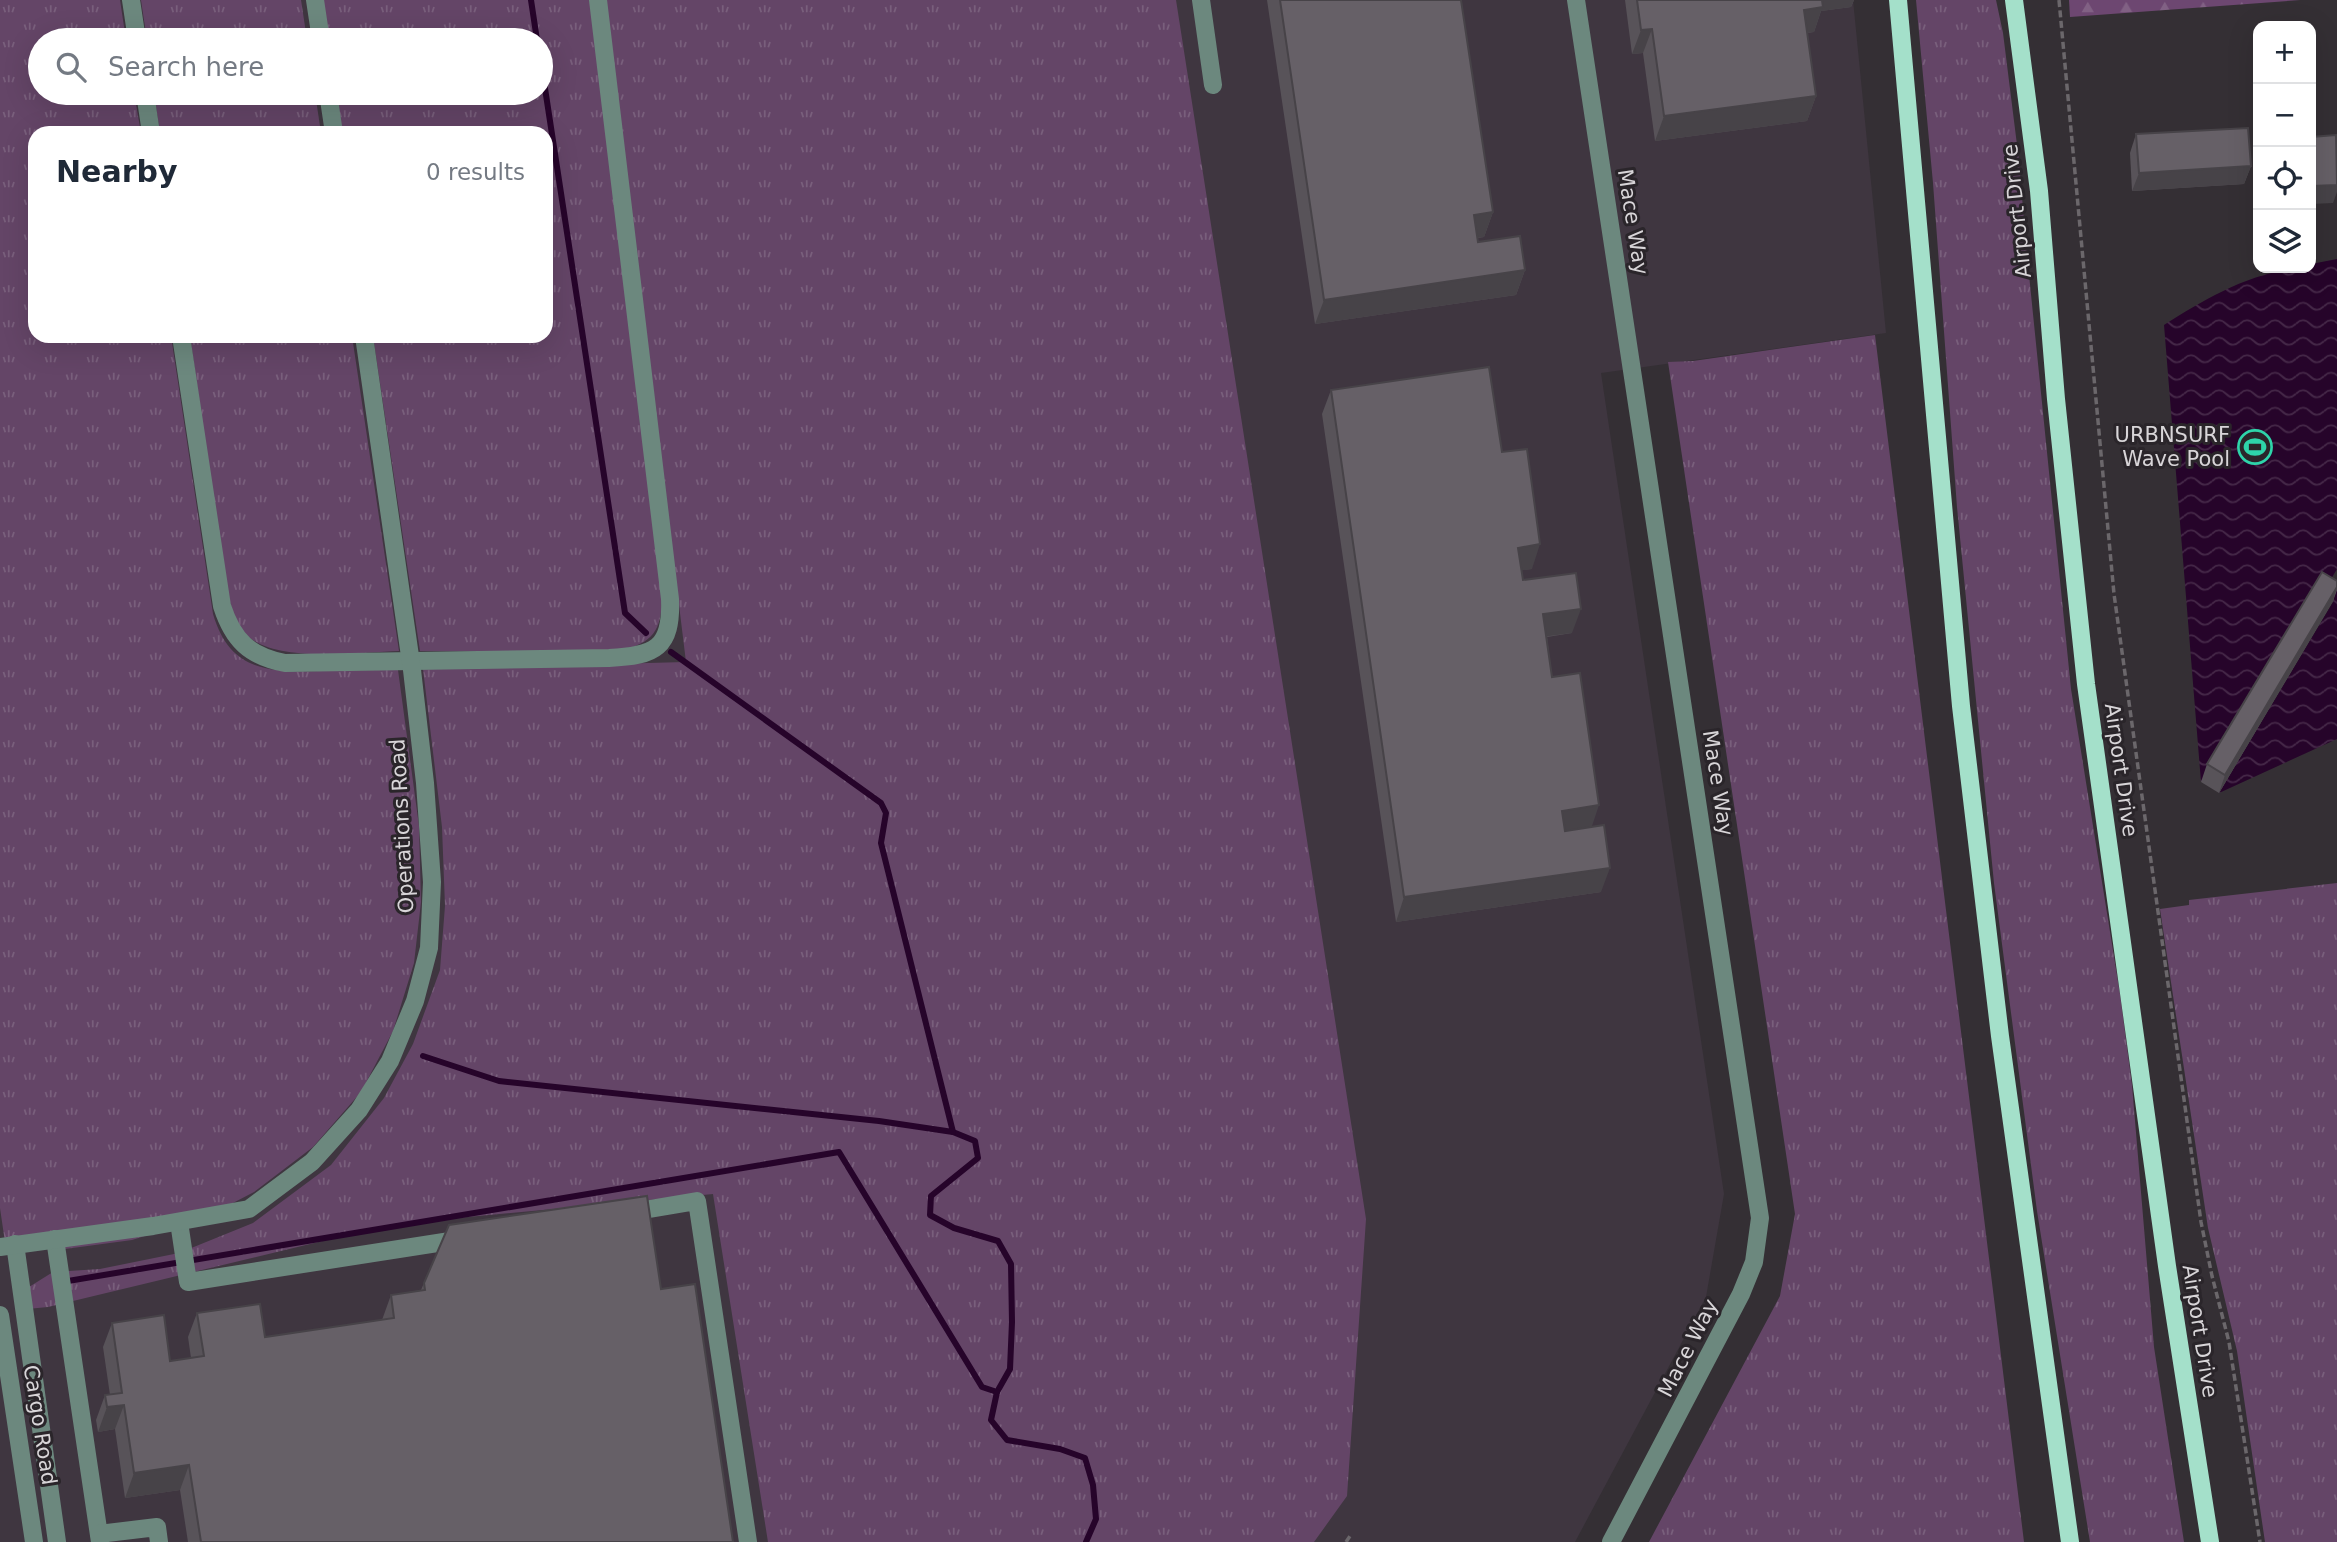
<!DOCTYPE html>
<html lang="en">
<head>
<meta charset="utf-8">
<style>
	:root { --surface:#fff; --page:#f6f6f7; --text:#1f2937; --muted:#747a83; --line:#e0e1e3 }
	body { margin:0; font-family:"DejaVu Sans",sans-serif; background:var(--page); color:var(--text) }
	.controls { position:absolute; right:21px; top:21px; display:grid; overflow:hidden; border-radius:14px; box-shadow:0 7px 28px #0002 }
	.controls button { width:63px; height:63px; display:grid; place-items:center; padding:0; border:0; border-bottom:2px solid var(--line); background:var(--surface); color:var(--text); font:35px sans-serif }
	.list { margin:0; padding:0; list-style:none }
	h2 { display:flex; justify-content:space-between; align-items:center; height:91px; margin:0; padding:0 28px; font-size:30px }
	h2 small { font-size:23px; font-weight:400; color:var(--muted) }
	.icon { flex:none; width:38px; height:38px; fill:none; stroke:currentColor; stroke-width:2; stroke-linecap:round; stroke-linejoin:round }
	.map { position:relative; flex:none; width:2337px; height:1542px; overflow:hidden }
	.search { position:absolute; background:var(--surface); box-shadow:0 7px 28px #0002; left:28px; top:28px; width:525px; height:77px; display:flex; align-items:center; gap:18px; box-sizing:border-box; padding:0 24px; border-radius:38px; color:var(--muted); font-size:26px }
	.panel { position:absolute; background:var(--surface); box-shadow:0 7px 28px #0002; left:28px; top:126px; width:525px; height:217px; border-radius:21px }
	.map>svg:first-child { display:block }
	.built { fill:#3f3640; fill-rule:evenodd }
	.grass { fill:url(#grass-tufts) }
	.forest { fill:url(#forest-firs) }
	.water { fill:url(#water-waves) }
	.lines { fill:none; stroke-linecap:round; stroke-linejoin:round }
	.stream { stroke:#26042a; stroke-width:6 }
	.path { stroke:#6b676b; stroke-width:3.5; stroke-dasharray:7 3.5; stroke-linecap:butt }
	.minor { stroke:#6c887e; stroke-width:18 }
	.major { stroke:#a4e0ca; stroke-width:18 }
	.wall { fill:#585359 }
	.shaded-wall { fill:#474348 }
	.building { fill:#666067; stroke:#474348; stroke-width:2 }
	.labels { text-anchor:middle; stroke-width:6; stroke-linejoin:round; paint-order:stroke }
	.street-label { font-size:21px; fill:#d8d5d8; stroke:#2a252a }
	.poi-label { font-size:21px; fill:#d8d5d8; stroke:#2a252a; text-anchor:end }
</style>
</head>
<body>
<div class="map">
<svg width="2337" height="1542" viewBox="0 0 2337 1542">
	<defs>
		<pattern id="grass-tufts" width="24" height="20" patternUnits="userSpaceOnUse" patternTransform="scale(1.75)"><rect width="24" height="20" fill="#644567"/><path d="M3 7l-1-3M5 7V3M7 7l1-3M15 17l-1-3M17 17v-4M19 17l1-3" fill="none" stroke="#795f7c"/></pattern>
		<pattern id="forest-firs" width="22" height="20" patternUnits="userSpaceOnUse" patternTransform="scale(1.75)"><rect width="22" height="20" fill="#6d4771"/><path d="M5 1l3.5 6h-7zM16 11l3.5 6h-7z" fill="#816184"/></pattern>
		<pattern id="water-waves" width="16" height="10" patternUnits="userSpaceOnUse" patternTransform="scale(1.75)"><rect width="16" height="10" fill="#26042a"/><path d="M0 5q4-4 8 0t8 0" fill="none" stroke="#452848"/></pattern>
	</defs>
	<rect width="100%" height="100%" fill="#342f34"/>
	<path class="built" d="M0 0H1853L1886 333 1601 373 1724 1194 1706 1297 1575 1542H0ZM40 40H541V93H40ZM35 133H546V336H35Z"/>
	<g class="grass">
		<path d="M0 0H120L126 40H40V93H134L141 133H35V336H171L213 614C230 672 269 672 321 671 347 670 372 670 398 670L419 826 421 902 414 963 393 1031 361 1092 313 1147 254 1192 206 1217 132 1240 65 1249H6L0 1208Z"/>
		<path d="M141 0H301L307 40H147Z"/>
		<path d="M323 0H591L662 599C661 631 653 642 621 651H420L373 336H546V133H342L336 93H541V40H329Z"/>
		<path d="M605 0H1176L1366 1219 1347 1496 1314 1542H768L713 1194 393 1224 48 1307 27 1309 29 1287 53 1272 100 1269 179 1253 253 1223 331 1165 384 1098 413 1044 440 970 445 906 442 827 423 669 686 662Z"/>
		<path d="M1916 0H1996L2003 33 2019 161 2026 245 2071 689 2120 994 2132 1085 2154 1347 2184 1542H2090L2037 1211 1994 883 1957 507 1933 183Z"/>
		<path d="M154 93H315L321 133H160Z"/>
		<path d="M1875 335 2024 1542H1649L1780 1296 1795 1214 1668 362 1693 361Z"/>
		<path d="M190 336H352L399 651C359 652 267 666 241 629 233 616 230 602 226 587Z"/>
		<path d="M2337 883V1542H2265L2237 1351 2208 1228 2160 909 2189 905V900Z"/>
	</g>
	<path class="forest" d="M2069 0H2300L2070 17Z"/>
	<g class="water">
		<path d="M2337 259V569L2322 594 2315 591 2201 782 2164 325C2208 297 2257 268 2311 268V264Z"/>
		<path d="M2337 581V739L2219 793 2333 602Z"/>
	</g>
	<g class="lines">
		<g class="stream">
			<path d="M531 0 537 40"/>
			<path d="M541 62 625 613 646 633"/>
			<path d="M671 652 881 803 886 813 881 843 953 1132 975 1141 978 1158 931 1196 930 1215 954 1228 998 1241 1011 1264 1012 1322 1010 1369 997 1392 991 1420 1007 1440 1060 1449 1085 1458 1093 1485 1096 1519 1086 1542"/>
			<path d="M423 1056 499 1081 879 1121 953 1132"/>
			<path d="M62 1282 839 1152 982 1387 997 1392"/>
		</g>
		<g class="path">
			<path d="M2059 0 2114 594 2201 1222 2212 1276 2229 1342 2260 1542"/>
			<path d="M1346 1542 1350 1536"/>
		</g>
		<g class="minor">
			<path d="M131 0 137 40"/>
			<path d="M315 0 321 40"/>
			<path d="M1201 0 1213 85"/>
			<path d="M1576 0 1760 1218 1754 1262 1741 1294 1611 1542"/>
			<path d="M145 93 151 133"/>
			<path d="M328 93 334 133"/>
			<path d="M181 336 222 606C233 640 249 656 285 663L609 658C655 656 672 648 670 599L598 0"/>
			<path d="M626 1213 697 1201 748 1542"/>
			<path d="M179 1222 188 1282 463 1239"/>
			<path d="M55 1239 100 1542"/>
			<path d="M15 1244 57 1542"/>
			<path d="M0 1247 153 1226 249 1209 312 1162 359 1110 390 1061 415 1001 429 948 432 882 425 783 412 670 364 336"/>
			<path d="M0 1315 34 1542"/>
			<path d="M99 1534 157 1527 159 1542"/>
		</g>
		<g class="major">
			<path d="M1898 0 1961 706 2000 1036 2070 1542"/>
			<path d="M2014 0 2039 191 2056 399 2086 684 2167 1266 2210 1542"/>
		</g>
	</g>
	<g class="wall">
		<path d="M1267 0H1461L1493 212 1484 237 1478 238V242L1525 270 1516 295 1315 324Z"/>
		<path d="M1625 0H1854L1851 7 1821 11 1814 32 1807 33 1816 96 1807 121 1655 141 1643 53 1632 54Z"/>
		<path d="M2136 134 2251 166 2244 184 2132 191 2130 153Z"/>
		<path d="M1331 390 1502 452 1532 569 1521 570 1523 580 1572 633 1547 637 1552 677 1592 827 1601 892 1396 922 1322 414Z"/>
		<path d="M2337 581V590L2333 601 2219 793 2201 782 2207 764Z"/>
		<path d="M424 1283 661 1289 733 1542H188L180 1490 125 1498 115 1429 98 1432 96 1420 105 1395H110L103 1347 112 1323 170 1361 191 1358 188 1337 197 1313 265 1337 382 1320 391 1295 421 1290Z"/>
	</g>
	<g class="shaded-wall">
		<path d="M1816 0H1854L1851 7 1821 11 1814 32 1795 34 1804 10Z"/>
		<path d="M1652 29 1643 53 1632 54 1641 30Z"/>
		<path d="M1816 96 1807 121 1655 141 1664 116Z"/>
		<path d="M2251 166 2244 184 2132 191 2139 173Z"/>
		<path d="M2337 185V192L2333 203 2311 204V186Z"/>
		<path d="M1493 212 1484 237 1465 239 1474 215Z"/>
		<path d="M1525 270 1516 295 1315 324 1324 300Z"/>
		<path d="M1540 544 1532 569 1509 572 1518 548Z"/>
		<path d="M2337 587 2333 601 2219 793 2225 775Z"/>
		<path d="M1581 609 1572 633 1534 638 1543 614Z"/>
		<path d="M1599 805 1591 829 1553 835 1562 811Z"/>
		<path d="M1610 868 1601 892 1396 922 1404 897Z"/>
		<path d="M124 1405 115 1429 98 1432 107 1407Z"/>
		<path d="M189 1465 180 1490 125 1498 134 1473Z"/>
	</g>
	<g class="building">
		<path d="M1280 0H1461L1493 212 1474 215 1478 242 1520 236 1525 270 1324 300Z"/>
		<path d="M1637 0H1822L1823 7 1804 10 1816 96 1664 116 1652 29 1641 30Z"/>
		<path d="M2248 128 2251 166 2139 173 2136 134Z"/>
		<path d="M2336 135 2337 185 2311 186V137Z"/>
		<path d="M1489 367 1502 452 1527 449 1540 544 1518 548 1523 580 1576 573 1581 609 1543 614 1552 677 1580 673 1599 805 1562 811 1565 831 1604 825 1610 868 1404 897 1331 390Z"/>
		<path d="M2322 572 2337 581V587L2225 775 2207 764Z"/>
		<path d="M647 1196 661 1289 695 1284 733 1542H201L189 1465 134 1473 124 1405 107 1407 105 1395 122 1393 112 1323 164 1315 170 1361 204 1356 197 1313 260 1304 265 1337 394 1318 391 1295 425 1290 424 1283 449 1225Z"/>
	</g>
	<defs>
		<g id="stadium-ring" transform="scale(1.75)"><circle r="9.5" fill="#2a252a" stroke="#2ed4aa" stroke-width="1.5"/><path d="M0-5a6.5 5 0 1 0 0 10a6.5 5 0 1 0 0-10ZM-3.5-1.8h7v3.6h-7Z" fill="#2ed4aa"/></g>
	</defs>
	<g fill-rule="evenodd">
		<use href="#stadium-ring" x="2255" y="447"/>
	</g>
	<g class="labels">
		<g class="street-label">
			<text transform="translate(2017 211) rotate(-96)" y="7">Airport Drive</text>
			<text transform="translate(1633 222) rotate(81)" y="7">Mace Way</text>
			<text transform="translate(2121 770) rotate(82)" y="7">Airport Drive</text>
			<text transform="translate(1718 783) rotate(81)" y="7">Mace Way</text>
			<text transform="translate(402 826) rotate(-93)" y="7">Operations Road</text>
			<text transform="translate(2200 1331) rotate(81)" y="7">Airport Drive</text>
			<text transform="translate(1688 1348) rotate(-63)" y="7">Mace Way</text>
			<text transform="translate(40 1425) rotate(81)" y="7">Cargo Road</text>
		</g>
		<g class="poi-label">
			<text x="2230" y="442">URBNSURF<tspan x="2230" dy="24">Wave Pool</tspan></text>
		</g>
	</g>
</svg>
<div class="controls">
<button>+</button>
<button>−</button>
<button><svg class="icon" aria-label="locate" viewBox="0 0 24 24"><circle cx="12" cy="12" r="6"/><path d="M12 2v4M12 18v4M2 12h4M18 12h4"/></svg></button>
<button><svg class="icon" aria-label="layers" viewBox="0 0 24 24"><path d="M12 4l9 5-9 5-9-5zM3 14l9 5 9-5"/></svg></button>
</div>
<div class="search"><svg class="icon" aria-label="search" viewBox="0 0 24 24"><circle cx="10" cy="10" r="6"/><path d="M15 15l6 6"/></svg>Search here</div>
<section class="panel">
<h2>Nearby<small>0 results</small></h2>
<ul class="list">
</ul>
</section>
</div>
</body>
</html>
